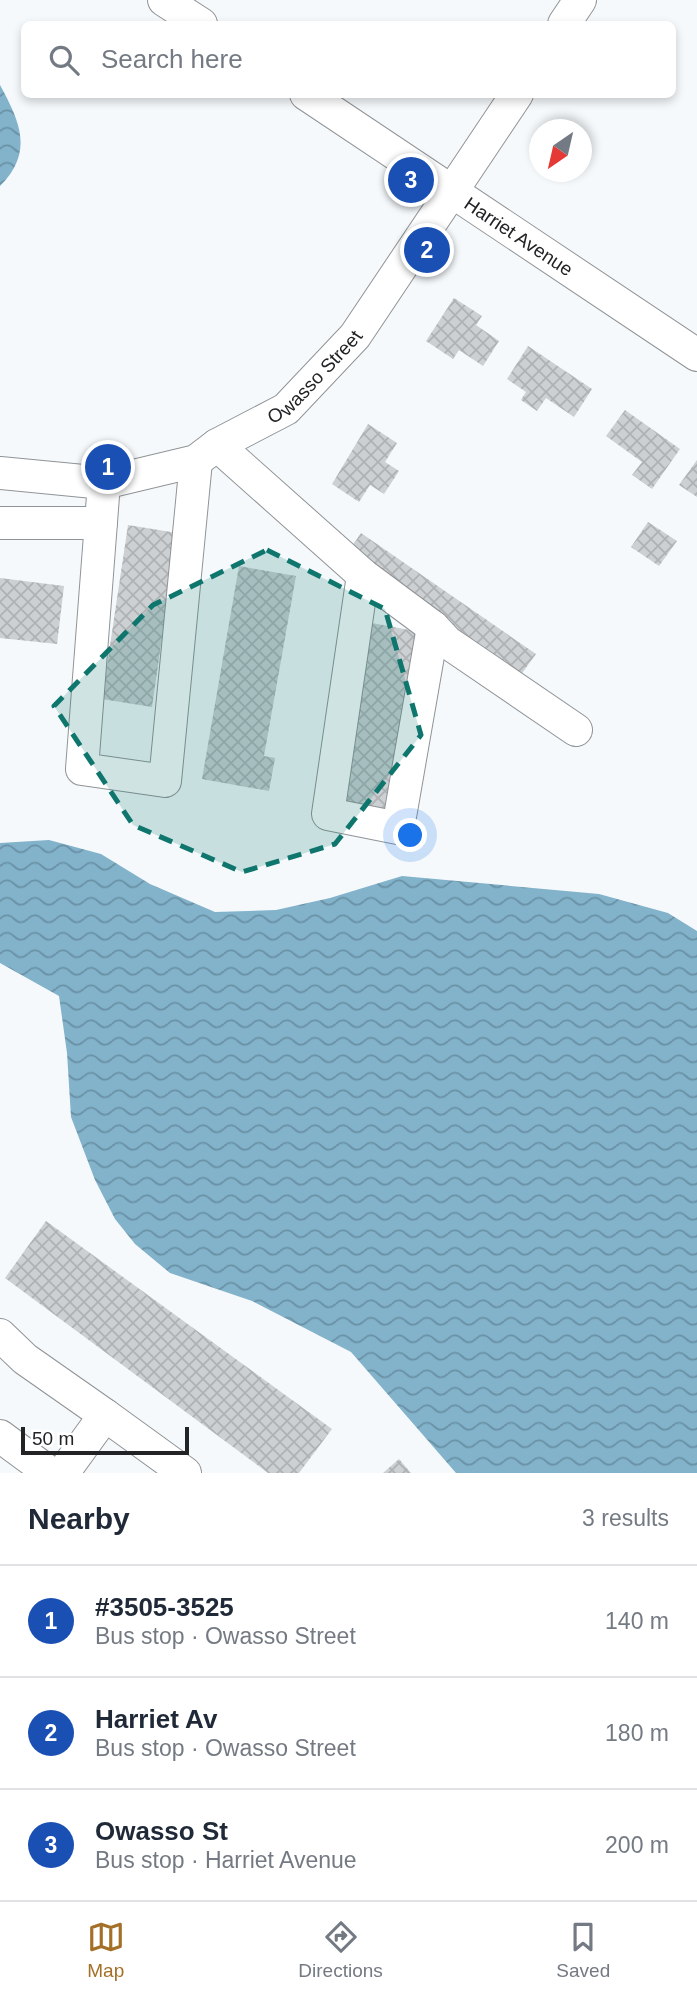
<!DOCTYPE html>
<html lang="en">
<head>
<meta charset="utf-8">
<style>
	:root { --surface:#fff; --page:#f6f6f7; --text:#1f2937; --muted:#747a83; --line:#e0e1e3; --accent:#a47028 }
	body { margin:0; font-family:Arial,sans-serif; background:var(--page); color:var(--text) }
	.compass { position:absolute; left:529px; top:119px; width:63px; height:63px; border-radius:50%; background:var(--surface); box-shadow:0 4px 10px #0003; rotate:214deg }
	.scale { position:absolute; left:21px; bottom:18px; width:168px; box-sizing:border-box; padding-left:7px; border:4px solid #212324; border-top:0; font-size:19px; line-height:24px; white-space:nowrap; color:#212324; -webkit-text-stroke:5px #fff; paint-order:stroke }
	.you { position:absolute; left:411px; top:836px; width:24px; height:24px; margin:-18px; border:5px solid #fff; border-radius:50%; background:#1a73e8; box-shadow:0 0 0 10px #1a73e833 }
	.badge { display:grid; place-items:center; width:46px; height:46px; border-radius:50%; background:var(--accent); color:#fff; font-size:23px; font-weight:700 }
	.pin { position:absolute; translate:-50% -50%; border:4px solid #fff; box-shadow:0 2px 7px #0006 }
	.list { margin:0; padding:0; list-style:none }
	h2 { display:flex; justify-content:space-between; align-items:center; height:91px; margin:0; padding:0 28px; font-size:30px }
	h2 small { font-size:23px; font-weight:400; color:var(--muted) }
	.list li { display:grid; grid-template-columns:46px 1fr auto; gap:21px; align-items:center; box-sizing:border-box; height:112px; padding:0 28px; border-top:2px solid var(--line) }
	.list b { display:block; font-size:26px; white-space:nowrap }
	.list p { margin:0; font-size:23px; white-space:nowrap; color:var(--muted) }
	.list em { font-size:23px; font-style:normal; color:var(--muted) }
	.icon { flex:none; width:38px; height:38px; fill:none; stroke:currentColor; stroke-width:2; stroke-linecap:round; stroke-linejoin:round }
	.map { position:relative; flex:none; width:697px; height:1473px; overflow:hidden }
	.search { position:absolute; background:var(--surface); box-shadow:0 4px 10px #0003; left:21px; right:21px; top:21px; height:77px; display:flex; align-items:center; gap:18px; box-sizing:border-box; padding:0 24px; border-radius:10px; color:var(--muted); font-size:26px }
	.sheet { height:427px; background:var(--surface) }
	nav { display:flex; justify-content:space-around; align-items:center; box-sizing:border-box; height:98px; border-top:2px solid var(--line); background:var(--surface); font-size:19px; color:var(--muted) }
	nav a { display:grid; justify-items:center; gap:4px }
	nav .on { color:var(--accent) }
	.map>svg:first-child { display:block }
	.water { fill:url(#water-waves) }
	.building { fill:url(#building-cross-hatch) }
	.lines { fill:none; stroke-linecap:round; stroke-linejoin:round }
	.minor-casing { stroke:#909496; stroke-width:34 }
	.minor { stroke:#fff; stroke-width:32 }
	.marked { fill:#0f766e; fill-opacity:0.2; stroke:#0f766e; stroke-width:5; stroke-dasharray:14 9; stroke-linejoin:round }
	.labels { text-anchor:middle; stroke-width:6; stroke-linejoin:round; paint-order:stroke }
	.street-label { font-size:19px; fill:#212324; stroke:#fff }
</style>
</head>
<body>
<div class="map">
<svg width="697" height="1473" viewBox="0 0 697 1473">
	<defs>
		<pattern id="water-waves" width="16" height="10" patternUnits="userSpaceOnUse" patternTransform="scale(1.75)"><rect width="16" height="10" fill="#82b3cb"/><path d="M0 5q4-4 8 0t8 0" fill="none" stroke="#6a91a5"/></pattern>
		<pattern id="building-cross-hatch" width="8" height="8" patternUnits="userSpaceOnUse" patternTransform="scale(1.75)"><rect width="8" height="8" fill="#ccd0d3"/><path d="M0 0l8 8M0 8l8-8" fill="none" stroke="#afb2b5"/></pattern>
	</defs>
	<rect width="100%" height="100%" fill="#f5f9fc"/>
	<g class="water">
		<path d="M0 85C20 122 34 152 0 186Z"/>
		<path d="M49 840 101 854 150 884 215 912 276 910 330 898 402 876 599 894 668 913 697 931V1473H456L351 1352 252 1301 170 1273 135 1244 115 1219 95 1180 71 1117 67 1053 59 996 0 963V843Z"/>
	</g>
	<g class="building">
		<path d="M454 298 482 316 476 325 499 341 483 366 459 350 453 359 426 341Z"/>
		<path d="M528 346 592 389 574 417 546 398 537 411 521 400 526 392 507 379Z"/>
		<path d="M625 410 680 449 652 489 632 475 642 462 606 436Z"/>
		<path d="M368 424 397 443 385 462 399 471 384 494 370 485 359 502 332 484Z"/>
		<path d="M697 460V497L679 485Z"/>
		<path d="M648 522 677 541 659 566 631 547Z"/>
		<path d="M128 525 177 533 152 707 102 699Z"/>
		<path d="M361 533 536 654 520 676 346 555Z"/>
		<path d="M239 566 296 576 264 756 275 758 269 791 202 779Z"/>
		<path d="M0 578 64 586 57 644 0 638Z"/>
		<path d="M372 623 420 632 385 815 337 806Z"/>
		<path d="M46 1221 332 1429 299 1473H268L5 1278Z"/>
		<path d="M399 1459 411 1473H383Z"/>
	</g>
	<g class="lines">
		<g class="minor-casing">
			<g id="minor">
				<path d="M164 0 201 24"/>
				<path d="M564 24 580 0"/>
				<path id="s1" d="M306 94 697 355"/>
				<path d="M217 445 363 575 433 627 447 642 576 730"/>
				<path id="s2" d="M0 473 104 483 196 461 217 445 286 409 355 336 517 94"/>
				<path d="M104 483 82 769 165 781 196 461"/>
				<path d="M0 523H101"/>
				<path d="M363 575 328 814 398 828 433 627"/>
				<path d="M0 1335 25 1359 105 1415"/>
				<path d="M0 1436 50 1473"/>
				<path d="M63 1473 105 1415 185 1473"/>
			</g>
		</g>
		<use href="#minor" class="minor"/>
	</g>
	<path class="marked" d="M267 550 385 609 421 735 335 844 242 872 133 825 54 706 153 605Z"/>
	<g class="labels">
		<g class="street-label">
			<text dy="7" stroke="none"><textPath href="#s1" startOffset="256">Harriet Avenue</textPath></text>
			<text dy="7" stroke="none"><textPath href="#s2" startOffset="346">Owasso Street</textPath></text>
		</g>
	</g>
</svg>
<svg class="compass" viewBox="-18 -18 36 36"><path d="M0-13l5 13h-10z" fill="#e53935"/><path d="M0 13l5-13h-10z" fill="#747a83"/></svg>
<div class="scale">50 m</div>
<div class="you"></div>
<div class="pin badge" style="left:108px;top:467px;background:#1a4fb4">1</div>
<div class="pin badge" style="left:427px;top:250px;background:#1a4fb4">2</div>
<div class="pin badge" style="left:411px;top:180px;background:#1a4fb4">3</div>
<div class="search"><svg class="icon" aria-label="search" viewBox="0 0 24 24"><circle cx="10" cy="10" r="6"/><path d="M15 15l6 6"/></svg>Search here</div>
</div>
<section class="sheet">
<h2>Nearby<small>3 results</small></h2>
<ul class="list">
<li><span class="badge" style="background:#1a4fb4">1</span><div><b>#3505-3525</b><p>Bus stop · Owasso Street</p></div><em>140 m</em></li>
<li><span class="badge" style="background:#1a4fb4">2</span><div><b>Harriet Av</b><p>Bus stop · Owasso Street</p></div><em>180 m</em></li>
<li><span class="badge" style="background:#1a4fb4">3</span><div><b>Owasso St</b><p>Bus stop · Harriet Avenue</p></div><em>200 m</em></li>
</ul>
</section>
<nav>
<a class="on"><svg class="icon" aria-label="map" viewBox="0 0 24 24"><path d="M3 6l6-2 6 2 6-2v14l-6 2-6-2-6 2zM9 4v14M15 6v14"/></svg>Map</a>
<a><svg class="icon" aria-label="directions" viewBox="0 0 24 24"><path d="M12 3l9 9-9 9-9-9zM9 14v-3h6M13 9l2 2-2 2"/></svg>Directions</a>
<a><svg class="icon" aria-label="saved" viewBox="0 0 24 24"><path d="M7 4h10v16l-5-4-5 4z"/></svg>Saved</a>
</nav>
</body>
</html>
